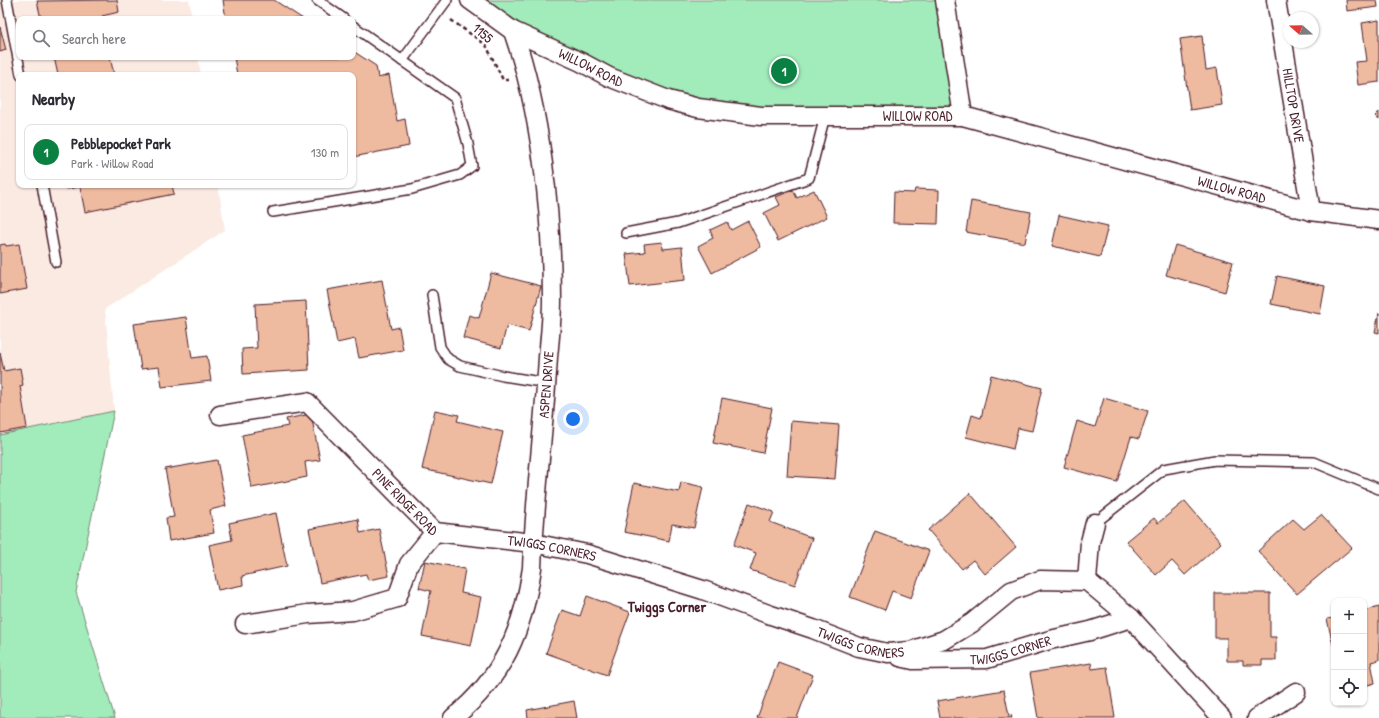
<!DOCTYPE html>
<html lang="en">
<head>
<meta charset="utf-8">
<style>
	:root { --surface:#fff; --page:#f7f7f7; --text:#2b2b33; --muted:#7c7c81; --line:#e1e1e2; --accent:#0b8043 }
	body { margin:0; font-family:"Patrick Hand",sans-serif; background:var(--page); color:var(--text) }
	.controls { position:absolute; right:12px; bottom:12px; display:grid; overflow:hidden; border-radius:8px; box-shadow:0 1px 3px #0004 }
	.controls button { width:36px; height:36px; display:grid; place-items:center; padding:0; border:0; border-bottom:1px solid var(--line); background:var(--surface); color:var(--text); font:20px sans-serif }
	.compass { position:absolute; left:1283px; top:12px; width:36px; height:36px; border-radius:50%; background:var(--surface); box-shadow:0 1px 3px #0004; rotate:290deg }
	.you { position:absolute; left:573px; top:419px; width:14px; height:14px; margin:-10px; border:3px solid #fff; border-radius:50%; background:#1a73e8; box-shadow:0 0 0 6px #1a73e833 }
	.badge { display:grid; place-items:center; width:26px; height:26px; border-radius:50%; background:var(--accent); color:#fff; font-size:13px; font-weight:700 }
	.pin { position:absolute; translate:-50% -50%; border:2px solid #fff; box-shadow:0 1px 4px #0006 }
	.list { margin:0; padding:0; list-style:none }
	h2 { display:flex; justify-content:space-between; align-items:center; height:52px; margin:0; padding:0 16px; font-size:17px }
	h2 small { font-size:13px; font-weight:400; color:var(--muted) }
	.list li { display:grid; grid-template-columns:26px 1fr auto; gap:12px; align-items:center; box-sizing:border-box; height:56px; margin:0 8px 8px; padding:0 8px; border:1px solid var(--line); border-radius:8px }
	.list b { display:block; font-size:15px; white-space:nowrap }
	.list p { margin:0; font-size:13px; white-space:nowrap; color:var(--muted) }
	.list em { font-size:13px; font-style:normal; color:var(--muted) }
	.icon { flex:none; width:22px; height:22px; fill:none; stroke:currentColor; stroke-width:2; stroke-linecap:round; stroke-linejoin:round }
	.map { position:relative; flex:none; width:1379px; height:718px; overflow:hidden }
	.search { position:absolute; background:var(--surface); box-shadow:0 1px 3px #0004; left:16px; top:16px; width:340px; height:44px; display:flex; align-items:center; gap:10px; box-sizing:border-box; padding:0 14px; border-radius:8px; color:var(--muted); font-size:15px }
	.panel { position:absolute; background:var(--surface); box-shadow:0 1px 3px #0004; left:16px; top:72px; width:340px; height:116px; border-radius:8px }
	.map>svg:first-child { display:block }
	.built { fill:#faeae2 }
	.green { fill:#a2ecbb; stroke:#768673 }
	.building { fill:#eebaa0; stroke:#4a1f2b }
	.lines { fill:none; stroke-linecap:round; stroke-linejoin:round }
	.service-casing { stroke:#4a1f2b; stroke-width:12 }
	.minor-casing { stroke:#4a1f2b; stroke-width:21 }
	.path { stroke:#4a1f2b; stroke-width:2.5; stroke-dasharray:4 3; stroke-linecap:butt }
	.service { stroke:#fff; stroke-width:9 }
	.minor { stroke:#fff; stroke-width:18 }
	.labels { text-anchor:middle; stroke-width:4; stroke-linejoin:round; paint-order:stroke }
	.street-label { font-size:14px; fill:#4a1f2b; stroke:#fff }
	.neighbourhood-label { font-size:15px; font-weight:bold; fill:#4a1f2b; stroke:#fff }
</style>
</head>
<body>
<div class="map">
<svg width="1379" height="718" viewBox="0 0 1379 718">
	<rect width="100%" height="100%" fill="#fff"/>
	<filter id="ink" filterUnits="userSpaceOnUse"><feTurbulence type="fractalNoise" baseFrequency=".025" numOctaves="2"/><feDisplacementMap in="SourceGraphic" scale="8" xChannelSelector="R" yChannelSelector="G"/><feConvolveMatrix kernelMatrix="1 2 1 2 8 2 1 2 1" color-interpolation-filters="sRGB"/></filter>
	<g filter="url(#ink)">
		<path class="built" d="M0 0H189L192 19H19V57H198L201 75H19V185H218L225 230 105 309 114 411 0 436Z"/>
		<g class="green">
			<path d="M470 0H945L963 116 713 110 513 31Z"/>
			<path d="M114 411 76 592 115 718H0V435Z"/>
		</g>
		<g class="building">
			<path d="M117 0 119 12 102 16 103 19H41L37 1Z"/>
			<path d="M223 0H274L303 19H226Z"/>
			<path d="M1346 0H1377L1378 7 1347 11Z"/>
			<path d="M1379 20V82L1358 85 1355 62 1367 61 1362 23Z"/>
			<path d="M0 27 6 50 0 52Z"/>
			<path d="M1202 36 1206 70 1217 68 1222 105 1190 110 1180 39Z"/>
			<path d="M353 51 376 66 378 78 389 75 397 121 405 119 409 146 353 157V75H237L234 57H353Z"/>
			<path d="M54 57H110L114 75H58Z"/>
			<path d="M1379 112V120L1375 116Z"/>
			<path d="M66 185H172L174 194 85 212 80 187 67 189Z"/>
			<path d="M915 189 939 190 938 224 893 223 894 192 914 193Z"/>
			<path d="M793 190 797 198 814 190 827 217 778 241 764 213 780 205 776 197Z"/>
			<path d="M971 201 1031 212 1025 243 966 232Z"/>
			<path d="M1059 215 1108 226 1100 257 1052 246Z"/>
			<path d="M748 221 761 247 712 273 698 246 713 238 710 230 727 222 731 230Z"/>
			<path d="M662 242 663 249 682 247 685 280 630 286 626 254 645 252 644 244Z"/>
			<path d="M5 244 6 246 19 244 27 289 0 294V245Z"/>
			<path d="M1175 245 1233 262 1225 292 1166 275Z"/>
			<path d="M491 273 541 286 529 331 507 325 501 348 463 338 469 315 479 318Z"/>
			<path d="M1277 276 1325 286 1320 314 1271 304Z"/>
			<path d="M382 280 391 329 399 327 403 350 359 358 355 339 337 343 327 290Z"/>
			<path d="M306 301 309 370 243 374 242 349 257 348 255 304Z"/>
			<path d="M1379 313V333L1375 332Z"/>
			<path d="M186 317 192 358 207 356 211 381 162 387 159 367 141 369 134 324Z"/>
			<path d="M0 353 4 371 20 368 23 385 20 386 27 428 0 433Z"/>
			<path d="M991 375 1042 388 1032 431 1018 428 1013 449 966 437 972 415 981 418Z"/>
			<path d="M722 398 772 408 763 453 713 443Z"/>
			<path d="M1104 398 1148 411 1139 439 1131 437 1117 482 1064 467 1077 421 1095 427Z"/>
			<path d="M435 410 459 415 457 421 503 432 491 484 422 469Z"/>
			<path d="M311 414 320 460 305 462 307 477 252 488 242 435 288 426 286 419Z"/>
			<path d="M791 421 839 425 835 479 787 476Z"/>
			<path d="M217 460 226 506 210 510 214 533 169 541 166 518 174 517 165 469Z"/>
			<path d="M681 482 703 487 694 528 672 524 669 541 624 532 634 483 679 492Z"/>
			<path d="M970 493 1016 547 985 574 973 560 962 569 928 530Z"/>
			<path d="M1185 501 1221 543 1185 575 1172 561 1156 575 1126 541 1154 518 1158 523Z"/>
			<path d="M749 503 774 512 770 522 812 538 795 585 750 570 756 553 734 545Z"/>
			<path d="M276 513 287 566 242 576 243 585 218 590 209 545 232 540 229 523Z"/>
			<path d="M1321 515 1352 548 1297 594 1258 551 1293 519 1304 529Z"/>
			<path d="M358 519 360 533 379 529 389 576 368 580 366 574 320 583 309 529Z"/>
			<path d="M875 531 929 551 911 598 892 591 885 610 850 597Z"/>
			<path d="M425 561 465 569 461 593 481 597 471 646 422 636 431 591 419 588Z"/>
			<path d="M1215 593H1270V637H1276V660H1262V665H1243V661H1227V638H1215Z"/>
			<path d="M587 596 630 612 607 675 546 653 562 610 580 616Z"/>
			<path d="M1379 607V660L1371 662 1375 683 1364 686V611Z"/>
			<path d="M1334 618V649L1327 619Z"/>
			<path d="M778 662 813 675 797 718H757Z"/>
			<path d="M1091 663 1092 669 1107 667 1115 718H1038L1030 673Z"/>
			<path d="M1004 690 1009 716 1011 715 1012 718H940L937 701Z"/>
			<path d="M574 701 577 718H528L527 710Z"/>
		</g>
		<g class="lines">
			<g class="service-casing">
				<g id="service">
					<path d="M7 0 21 75"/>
					<path d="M317 0 344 19"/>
					<path d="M402 61 447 0"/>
					<path d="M42 185 56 262"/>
					<path d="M273 212 412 189 460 175 472 166 468 144 455 98 353 26"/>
					<path d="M626 233 678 223 809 178 825 116"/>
					<path d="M432 295 440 347 448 359 460 366 503 376 547 383"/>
					<path d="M1095 523 1164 469 1215 460 1314 462 1379 489"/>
				</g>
			</g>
			<g class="minor-casing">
				<g id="minor">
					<path id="s1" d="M470 0 513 31 581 62 609 77 668 100 698 108 761 116H963L1311 211 1379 220"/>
					<path d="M945 0 963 116"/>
					<path id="s2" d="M1276 0 1311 211"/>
					<path id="s3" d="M220 415 307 402 435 532"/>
					<path id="s4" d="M435 532 533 543 587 554 703 590 768 614 813 629 859 647 888 653 910 651 944 640 972 623 1011 591 1040 580 1087 581 1131 618 1222 718"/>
					<path d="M1087 581 1090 542 1095 523"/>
					<path d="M245 624 308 614 353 611 397 598 409 564 435 532"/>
					<path id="s5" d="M900 657 913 660 987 659 1050 640 1090 631 1131 618"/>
					<path id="s6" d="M453 718C503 678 523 630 532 568 535 497 544 427 548 357 550 338 552 319 552 300 552 214 541 112 513 31"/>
					<path d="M1257 718 1296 692"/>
				</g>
			</g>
			<path class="path" d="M451 20 486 45 503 80H508"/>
			<use href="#service" class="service"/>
			<use href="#minor" class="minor"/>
		</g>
	</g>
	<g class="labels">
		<g class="street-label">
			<text transform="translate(483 33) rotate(41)" y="5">1155</text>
			<text dy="5" stroke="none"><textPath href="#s1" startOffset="139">WILLOW ROAD</textPath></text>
			<text dy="5" stroke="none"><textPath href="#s2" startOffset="107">HILLTOP DRIVE</textPath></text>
			<text dy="5" stroke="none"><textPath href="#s1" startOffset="474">WILLOW ROAD</textPath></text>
			<text dy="5" stroke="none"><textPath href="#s1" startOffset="798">WILLOW ROAD</textPath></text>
			<text dy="5" stroke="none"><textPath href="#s6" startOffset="358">ASPEN DRIVE</textPath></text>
			<text dy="5" stroke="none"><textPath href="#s3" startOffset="228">PINE RIDGE ROAD</textPath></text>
			<text dy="5" stroke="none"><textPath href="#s4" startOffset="118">TWIGGS CORNERS</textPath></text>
			<text dy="5" stroke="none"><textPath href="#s4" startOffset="442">TWIGGS CORNERS</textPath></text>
			<text dy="5" stroke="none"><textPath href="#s5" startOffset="112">TWIGGS CORNER</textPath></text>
		</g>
		<g class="neighbourhood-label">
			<text x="667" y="612">Twiggs Corner</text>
		</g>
	</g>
</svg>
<div class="controls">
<button>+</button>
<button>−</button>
<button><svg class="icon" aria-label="locate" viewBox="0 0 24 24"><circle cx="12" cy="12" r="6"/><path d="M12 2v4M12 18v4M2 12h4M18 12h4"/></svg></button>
</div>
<svg class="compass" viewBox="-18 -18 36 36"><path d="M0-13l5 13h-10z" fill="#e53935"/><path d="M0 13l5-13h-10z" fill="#7c7c81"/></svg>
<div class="you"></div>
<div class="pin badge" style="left:784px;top:71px">1</div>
<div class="search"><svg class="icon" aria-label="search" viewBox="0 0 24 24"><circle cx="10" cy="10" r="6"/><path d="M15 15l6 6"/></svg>Search here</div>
<section class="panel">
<h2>Nearby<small></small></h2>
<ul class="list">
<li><span class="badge">1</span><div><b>Pebblepocket Park</b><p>Park · Willow Road</p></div><em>130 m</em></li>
</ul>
</section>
</div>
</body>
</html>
